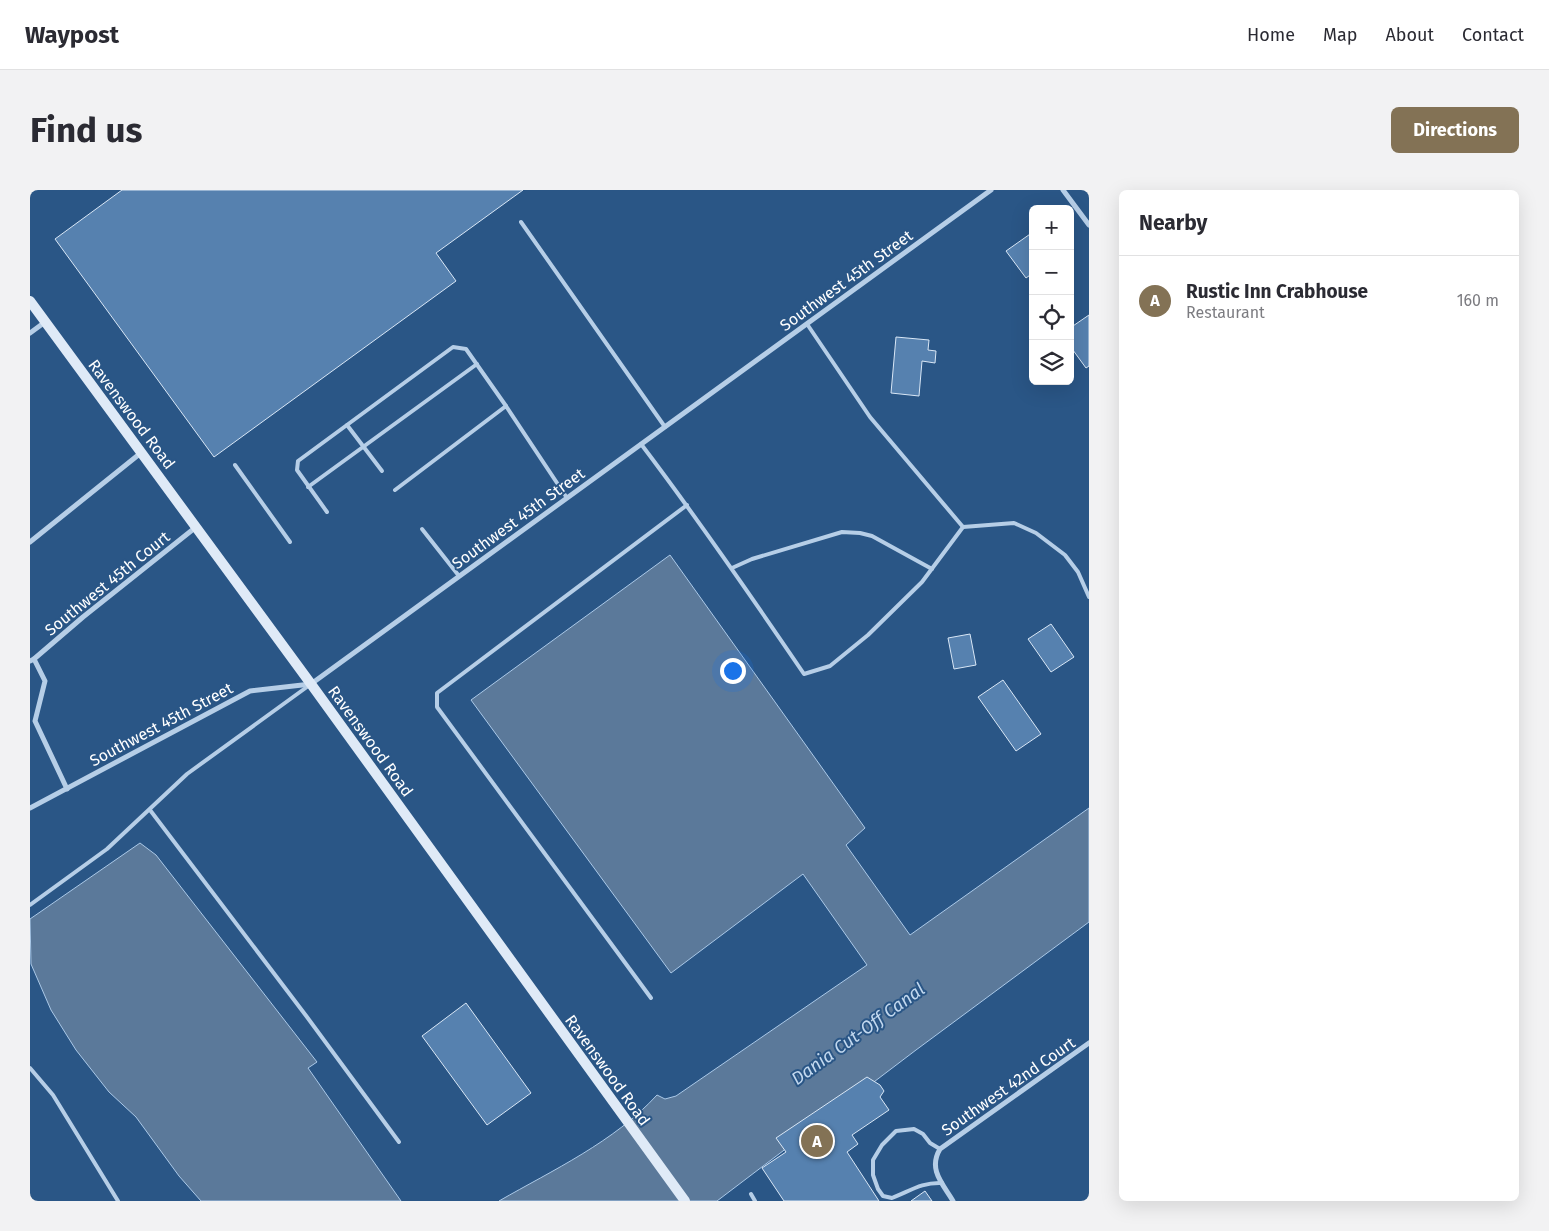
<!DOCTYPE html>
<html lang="en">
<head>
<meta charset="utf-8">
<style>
	:root { --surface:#fff; --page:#f2f2f3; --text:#2b2b33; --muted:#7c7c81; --line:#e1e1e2; --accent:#837255 }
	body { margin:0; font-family:"Fira Sans",sans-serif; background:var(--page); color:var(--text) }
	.controls { position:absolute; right:15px; top:15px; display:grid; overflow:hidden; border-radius:8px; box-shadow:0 5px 20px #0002 }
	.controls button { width:45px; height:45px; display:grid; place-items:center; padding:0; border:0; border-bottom:1px solid var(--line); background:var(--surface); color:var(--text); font:25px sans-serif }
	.you { position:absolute; left:702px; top:480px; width:18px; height:18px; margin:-12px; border:4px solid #fff; border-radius:50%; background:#1a73e8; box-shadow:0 0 0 8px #1a73e833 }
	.badge { display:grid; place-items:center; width:32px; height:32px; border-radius:50%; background:var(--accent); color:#fff; font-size:16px; font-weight:700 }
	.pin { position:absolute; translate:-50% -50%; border:2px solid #fff; box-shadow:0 1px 5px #0006 }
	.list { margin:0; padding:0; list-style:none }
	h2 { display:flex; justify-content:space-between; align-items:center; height:65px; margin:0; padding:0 20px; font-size:21px }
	h2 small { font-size:16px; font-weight:400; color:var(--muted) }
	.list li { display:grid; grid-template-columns:32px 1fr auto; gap:15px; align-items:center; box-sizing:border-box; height:90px; padding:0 20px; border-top:1px solid var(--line) }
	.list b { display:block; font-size:19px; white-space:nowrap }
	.list p { margin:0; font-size:16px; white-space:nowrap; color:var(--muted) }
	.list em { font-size:16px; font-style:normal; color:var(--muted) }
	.icon { flex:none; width:28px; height:28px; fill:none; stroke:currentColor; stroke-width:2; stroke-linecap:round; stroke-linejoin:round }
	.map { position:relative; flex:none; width:1059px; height:1011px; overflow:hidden; border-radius:8px }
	header { display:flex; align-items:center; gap:30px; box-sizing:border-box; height:70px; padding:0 25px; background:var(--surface); border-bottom:1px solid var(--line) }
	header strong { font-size:24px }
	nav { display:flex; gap:28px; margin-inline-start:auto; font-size:18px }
	.intro { display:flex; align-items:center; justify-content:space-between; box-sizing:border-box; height:120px; padding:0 30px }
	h1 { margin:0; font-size:35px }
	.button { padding:12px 22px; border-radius:8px; background:var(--accent); color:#fff; font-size:18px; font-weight:700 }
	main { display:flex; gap:30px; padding:0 30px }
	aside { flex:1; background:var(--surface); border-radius:8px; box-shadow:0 5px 20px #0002 }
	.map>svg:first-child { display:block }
	.water { fill:#5b799a; stroke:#abc9e8 }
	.building { fill:#5681af; stroke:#d9e7f6 }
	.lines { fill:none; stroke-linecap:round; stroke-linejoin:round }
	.lane { stroke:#b6cee7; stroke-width:4 }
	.street { stroke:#b6cee7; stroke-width:5 }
	.secondary { stroke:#dfeaf7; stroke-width:10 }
	.labels { text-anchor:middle; stroke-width:4; stroke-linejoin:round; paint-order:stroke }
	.street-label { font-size:16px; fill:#fff; stroke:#2a5686 }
	.water-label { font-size:18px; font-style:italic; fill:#c2d8ef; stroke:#2a5686 }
</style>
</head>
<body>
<header>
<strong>Waypost</strong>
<nav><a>Home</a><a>Map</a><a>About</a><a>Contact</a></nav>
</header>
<div class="intro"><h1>Find us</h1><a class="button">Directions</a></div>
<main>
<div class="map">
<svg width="1059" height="1011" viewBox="0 0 1059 1011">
	<rect width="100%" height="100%" fill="#2a5686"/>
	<g class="water">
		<path d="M640 365 835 638 816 655 880 745 1059 618V732L886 860 687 1011H469C523 980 584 952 627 905L635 909 646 906 837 775 773 684 641 783 441 510Z"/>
		<path d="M110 653 126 665 287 872 278 878 371 1011H171L149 986 106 927 79 902 46 860 21 820 1 774 0 729Z"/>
	</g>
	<g class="building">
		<path d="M92 0H493L406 63 426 91 184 267 25 49Z"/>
		<path d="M1003 42V83L996 88 976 61Z"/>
		<path d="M1059 125V176L1056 178 1040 156V138Z"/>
		<path d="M866 147 899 150 898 160 906 161 905 173 892 171 889 206 861 203Z"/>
		<path d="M1021 434 1044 467 1021 482 998 449Z"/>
		<path d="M940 444 946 475 924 479 918 448Z"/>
		<path d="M973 490 1011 544 986 561 948 507Z"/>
		<path d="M436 813 501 903 457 935 392 846Z"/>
		<path d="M837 887 850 895 854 901 850 907 859 920 822 945 828 954 817 962 849 1011H754L732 978 756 962 746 948Z"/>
		<path d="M895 1001 902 1011H881Z"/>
	</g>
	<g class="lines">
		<g class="lane">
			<path d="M491 32 635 237"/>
			<path d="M777 134 840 227 933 337 984 333 1006 343 1035 365 1048 382 1059 407"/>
			<path d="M317 235 352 281"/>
			<path d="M611 254C668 329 721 406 774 484L800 476 838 445 892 392 933 337"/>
			<path d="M205 275 260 352"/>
			<path d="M278 297 447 174"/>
			<path d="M365 300 476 216 537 308"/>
			<path d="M297 322 267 280 268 271 423 157 436 159 476 216"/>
			<path d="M392 339 429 386"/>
			<path d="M702 378 722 369 812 342 830 343 842 346 902 379"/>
			<path d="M120 620 277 827 369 952"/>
			<path d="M0 715 77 659 157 584 281 494"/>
			<path d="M621 808 407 517V503L657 315"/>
			<path d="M0 878 23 905 88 1011"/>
			<path d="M910 959 900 953 893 944 884 939 866 941 852 955 843 970V985L848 999 853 1006 862 1008C880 1001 892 992 912 993"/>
			<path d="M721 1004 725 1011"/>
		</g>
		<g class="street">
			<path d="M1033 0 1059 35"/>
			<path d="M0 143 15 132"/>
			<path d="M0 352 112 262"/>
			<path d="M4 469 53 427 166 337"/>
			<path d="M0 471 4 469 15 491 5 531 37 599"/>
			<path d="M0 618 220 501 281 494 961 0"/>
			<path d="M923 1011C912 993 898 979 910 959L1059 853"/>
		</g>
		<path class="secondary" d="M0 111 281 494 655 1011"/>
	</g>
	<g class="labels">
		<g class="street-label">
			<text transform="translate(816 90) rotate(-36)" y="6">Southwest 45th Street</text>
			<text transform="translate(102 224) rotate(53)" y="6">Ravenswood Road</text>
			<text transform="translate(488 328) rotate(-36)" y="6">Southwest 45th Street</text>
			<text transform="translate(77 393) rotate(-39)" y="6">Southwest 45th Court</text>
			<text transform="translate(131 534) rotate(-28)" y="6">Southwest 45th Street</text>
			<text transform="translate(341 551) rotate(54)" y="6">Ravenswood Road</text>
			<text transform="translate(578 880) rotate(54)" y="6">Ravenswood Road</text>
			<text transform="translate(978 896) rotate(-35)" y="6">Southwest 42nd Court</text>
		</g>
		<g class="water-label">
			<text transform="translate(828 844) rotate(-36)" y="6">Dania Cut-Off Canal</text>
		</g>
	</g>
</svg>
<div class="controls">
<button>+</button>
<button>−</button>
<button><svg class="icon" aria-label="locate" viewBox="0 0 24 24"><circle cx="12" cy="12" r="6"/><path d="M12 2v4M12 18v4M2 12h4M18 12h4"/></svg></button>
<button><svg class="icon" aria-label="layers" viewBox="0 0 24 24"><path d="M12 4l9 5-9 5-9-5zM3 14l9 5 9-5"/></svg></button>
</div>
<div class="you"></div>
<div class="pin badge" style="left:787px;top:951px">A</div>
</div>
<aside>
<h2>Nearby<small></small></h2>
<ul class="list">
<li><span class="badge">A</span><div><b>Rustic Inn Crabhouse</b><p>Restaurant</p></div><em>160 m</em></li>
</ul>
</aside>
</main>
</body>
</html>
